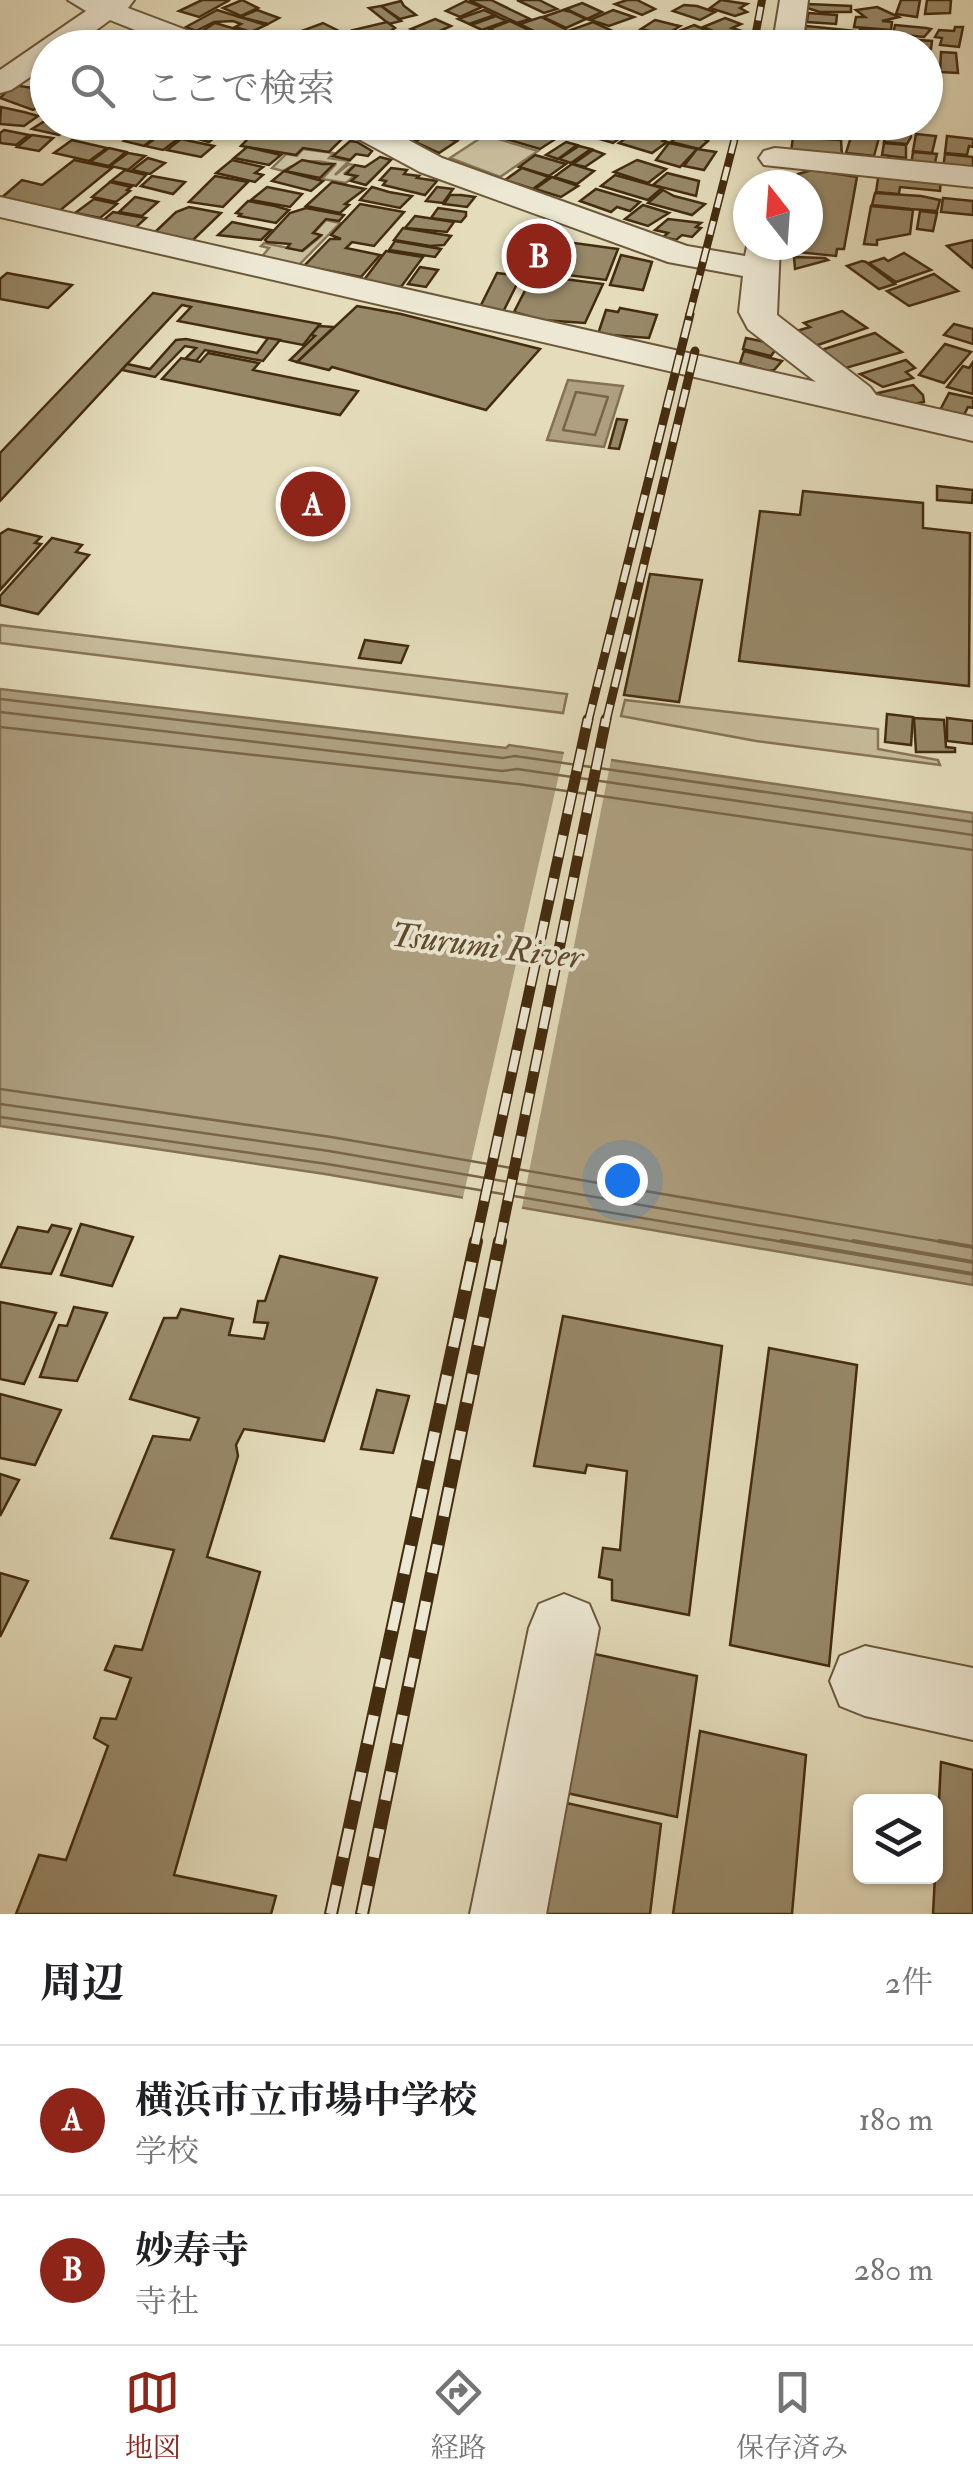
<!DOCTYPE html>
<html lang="ja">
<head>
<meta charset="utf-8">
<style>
	:root { --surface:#fff; --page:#f2f2f2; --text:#202124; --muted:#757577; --line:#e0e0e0; --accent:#8f2418 }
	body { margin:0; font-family:"IM FELL Double Pica","Noto Serif JP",serif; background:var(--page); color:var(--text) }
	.controls { position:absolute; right:30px; bottom:30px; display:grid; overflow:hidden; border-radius:15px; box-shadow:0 2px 8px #0004 }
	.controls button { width:90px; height:90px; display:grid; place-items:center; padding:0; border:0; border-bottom:2px solid var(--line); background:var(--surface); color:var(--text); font:50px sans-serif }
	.compass { position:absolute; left:733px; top:170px; width:90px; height:90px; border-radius:50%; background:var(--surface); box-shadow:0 2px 8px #0004; rotate:343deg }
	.you { position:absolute; left:622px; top:1180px; width:35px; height:35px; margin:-25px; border:8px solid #fff; border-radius:50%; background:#1a73e8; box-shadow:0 0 0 15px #1a73e833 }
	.badge { display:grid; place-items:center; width:65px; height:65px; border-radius:50%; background:var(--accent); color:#fff; font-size:32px; font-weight:700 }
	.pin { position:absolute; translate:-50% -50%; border:5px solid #fff; box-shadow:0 2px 10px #0006 }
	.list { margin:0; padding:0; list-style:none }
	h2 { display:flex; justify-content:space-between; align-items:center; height:130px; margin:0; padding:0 40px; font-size:42px }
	h2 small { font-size:32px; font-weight:400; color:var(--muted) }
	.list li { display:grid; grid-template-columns:65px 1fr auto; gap:30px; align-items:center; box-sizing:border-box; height:150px; padding:0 40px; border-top:2px solid var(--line) }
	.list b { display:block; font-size:38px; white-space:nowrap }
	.list p { margin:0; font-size:32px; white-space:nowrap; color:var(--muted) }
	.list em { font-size:32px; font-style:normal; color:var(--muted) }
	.icon { flex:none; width:55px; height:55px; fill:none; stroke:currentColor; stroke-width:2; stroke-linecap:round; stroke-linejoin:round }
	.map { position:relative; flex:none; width:973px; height:1914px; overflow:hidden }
	.search { position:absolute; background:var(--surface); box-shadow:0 2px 8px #0004; left:30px; right:30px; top:30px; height:110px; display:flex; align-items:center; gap:25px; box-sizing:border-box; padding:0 35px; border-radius:55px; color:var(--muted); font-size:38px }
	.sheet { height:430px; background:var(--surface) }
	nav { display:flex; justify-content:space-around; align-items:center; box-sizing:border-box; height:140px; border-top:2px solid var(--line); background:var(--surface); font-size:28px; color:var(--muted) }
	nav a { display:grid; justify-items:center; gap:5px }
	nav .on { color:var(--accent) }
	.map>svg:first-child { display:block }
	.green { fill:#c9be9e; stroke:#867556; stroke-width:2.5 }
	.water { fill:#aea081; stroke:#847253; stroke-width:2.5 }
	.pier { fill:#e4dcbb }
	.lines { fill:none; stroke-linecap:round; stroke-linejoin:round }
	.shore-far1 { stroke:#796648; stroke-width:2.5 }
	.shore { stroke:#796648; stroke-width:4 }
	.building { fill:#978868; stroke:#442c0f; stroke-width:2.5 }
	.minor-casing { stroke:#6c583a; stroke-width:4 }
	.minor { fill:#ede8d3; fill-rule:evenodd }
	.rail-far3-casing { stroke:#442c0f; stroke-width:8 }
	.rail-far2-casing { stroke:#442c0f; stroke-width:9 }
	.rail-far1-casing { stroke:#442c0f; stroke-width:11 }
	.rail-casing { stroke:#442c0f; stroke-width:14 }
	.rail-far3 { stroke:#ede8d3; stroke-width:5; stroke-dasharray:14; stroke-linecap:butt }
	.rail-far2 { stroke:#ede8d3; stroke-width:6; stroke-dasharray:18; stroke-linecap:butt }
	.rail-far1 { stroke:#ede8d3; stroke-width:8; stroke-dasharray:22; stroke-linecap:butt }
	.rail { stroke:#ede8d3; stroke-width:10; stroke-dasharray:29; stroke-linecap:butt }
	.labels { text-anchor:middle; stroke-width:8; stroke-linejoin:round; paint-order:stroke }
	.water-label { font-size:35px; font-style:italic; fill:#5e492c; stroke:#ede8d3 }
</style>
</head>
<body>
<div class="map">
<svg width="973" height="1914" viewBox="0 0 973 1914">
	<rect width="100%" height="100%" fill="#e4dcbb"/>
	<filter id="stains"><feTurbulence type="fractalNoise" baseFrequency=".002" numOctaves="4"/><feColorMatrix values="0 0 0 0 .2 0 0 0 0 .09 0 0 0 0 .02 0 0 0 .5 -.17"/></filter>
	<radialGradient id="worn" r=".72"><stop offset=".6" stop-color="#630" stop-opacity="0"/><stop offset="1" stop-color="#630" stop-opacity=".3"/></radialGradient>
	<g class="green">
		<path d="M485 135 538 151 500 177 450 158Z"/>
		<path d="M303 149 333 153 329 158 349 161 335 175 349 164 354 165 345 173 354 176 346 183 322 179 335 165C316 158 299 161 283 171L272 168 286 154 297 156Z"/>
		<path d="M326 220 340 223 297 267 260 259 269 248 261 246 264 243 303 251 321 236 314 233Z"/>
		<path d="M0 625 567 694 563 713 0 643Z"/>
		<path d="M625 700 878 729V749L938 760 940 765 756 741 621 716Z"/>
	</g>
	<g class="water">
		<path d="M568 380 623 386 604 447 547 440Z"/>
		<path d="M0 689 506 748 509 745 973 813V1285L325 1174 0 1126Z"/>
	</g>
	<path class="pier" d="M565 748 612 755 521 1212 462 1202Z"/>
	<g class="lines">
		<g class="shore-far1">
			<path d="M576 392 608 397 595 435 563 430Z"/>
			<path d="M0 699 503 758 515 756 973 822"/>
			<path d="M0 712 502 771 517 769 973 835"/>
			<path d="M0 727 518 784 973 850"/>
			<path d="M0 1089 331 1137 954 1244"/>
			<path d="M0 1104 329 1151 867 1244"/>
			<path d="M0 1117 327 1164 795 1244"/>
		</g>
		<g class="shore">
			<path d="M781 1241 973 1274"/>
			<path d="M853 1241 973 1262"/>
			<path d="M939 1241 973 1247"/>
		</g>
	</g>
	<g class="building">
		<path d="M202 0H230L199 17 179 11Z"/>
		<path d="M242 0 258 8 241 16 223 8Z"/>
		<path d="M469 0H491L530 19 517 23Z"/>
		<path d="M517 0H539L557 9 544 13Z"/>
		<path d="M627 0H637L655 9 642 15 615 4Z"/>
		<path d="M721 0 747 4 740 8 747 12 735 16 710 8Z"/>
		<path d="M901 0H920L917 17 896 14Z"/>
		<path d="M927 0H951L950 13 925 14Z"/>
		<path d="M401 1 404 6 416 15 400 19 381 6Z"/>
		<path d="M466 1 482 7 460 17 446 11Z"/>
		<path d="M582 3 602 12 587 19 566 9Z"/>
		<path d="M808 4 851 6V12H820L807 8Z"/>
		<path d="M684 5 697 6 715 12 700 20 673 11Z"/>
		<path d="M381 6 401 21 389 24 369 8Z"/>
		<path d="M877 7 899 17 882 21 892 22 891 30 854 27 856 17H865L856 10Z"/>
		<path d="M217 10 266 25 251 32 235 27 241 24 233 21 214 22 196 31 186 27Z"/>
		<path d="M257 10 279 18 268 24 240 17Z"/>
		<path d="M484 10 495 15 469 24 458 19Z"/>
		<path d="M563 10 571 12 586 19 566 28 543 17Z"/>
		<path d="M613 10 634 17 609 26 590 20Z"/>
		<path d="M808 13 837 15 836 24 807 22Z"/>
		<path d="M496 16 507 21 482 30 471 25Z"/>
		<path d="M541 17 565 29 567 31 544 36 520 24Z"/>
		<path d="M725 18 741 24 732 28 742 31 738 41 703 27Z"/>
		<path d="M435 19 451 26 429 36 411 29Z"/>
		<path d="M655 20 675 25 680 26 666 35 641 29Z"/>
		<path d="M510 21 529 30 508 37 489 29Z"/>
		<path d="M387 22 395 28 383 36 366 40 353 30Z"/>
		<path d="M593 22 619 34 589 43 568 31Z"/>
		<path d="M215 23 246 32 245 34 230 42 199 33Z"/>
		<path d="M323 23 339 31 350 41 338 45 323 34 306 40 296 33Z"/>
		<path d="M694 25 713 33 686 42 669 35Z"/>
		<path d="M895 25 926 28 931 29 924 37 893 34Z"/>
		<path d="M806 26 857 31 856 36 805 31Z"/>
		<path d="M955 27H963L959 47 940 45 942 38 935 37 939 30 954 31Z"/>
		<path d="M860 29 890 31 889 36 878 35 876 44 857 42Z"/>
		<path d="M137 30 158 38 137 47 116 38Z"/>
		<path d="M457 33 478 37 455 48H437L426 42Z"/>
		<path d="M713 33 733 42 722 48 690 44Z"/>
		<path d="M805 33 835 35 834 43 803 41Z"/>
		<path d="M540 36 551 41 541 48 512 44Z"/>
		<path d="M634 36 656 42 651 48H627L629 45 623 44Z"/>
		<path d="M879 37 932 41 931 49 878 46Z"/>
		<path d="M941 52 956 53 958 73 940 72Z"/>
		<path d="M13 85 47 90 48 103 33 110 0 98Z"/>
		<path d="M1 107 24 112 38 116 24 126 0 124Z"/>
		<path d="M48 119V122H78L59 135 32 129Z"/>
		<path d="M138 122H232L209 142Z"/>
		<path d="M264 122H324L346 135 329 152 303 148 296 155 241 146Z"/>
		<path d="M408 122H441L415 140 397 130Z"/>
		<path d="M444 122 469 127 449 139 457 141 439 153 415 142Z"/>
		<path d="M556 122H598L588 134 553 125Z"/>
		<path d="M608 122H612L633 129 613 143 589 136Z"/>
		<path d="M649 122H686L662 135 641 129Z"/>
		<path d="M690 122H700L720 129 708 138 680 129Z"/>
		<path d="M875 122H914L909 130 874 127Z"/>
		<path d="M793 123 802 122 846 126 845 137 800 133 801 128 792 127Z"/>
		<path d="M513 125 557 138 540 149 496 136Z"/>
		<path d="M854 127 881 130 874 156 846 153Z"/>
		<path d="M4 130 29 135 16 145 0 143V133Z"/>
		<path d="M140 130 159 134 144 146 124 141Z"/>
		<path d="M638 130 668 138 663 141 667 142 652 153 619 143Z"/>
		<path d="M887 130 910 132 911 137 907 144 884 142Z"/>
		<path d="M683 132 695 135 708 141 699 149 671 142Z"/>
		<path d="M916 134 936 136 932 153 913 151Z"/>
		<path d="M32 135 53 138 39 151 17 147Z"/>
		<path d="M160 135 178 139 163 150 145 146Z"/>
		<path d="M947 136 973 139V147L969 146 967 155 945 153Z"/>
		<path d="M793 137 841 140 842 156 791 152Z"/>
		<path d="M181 139 214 146 201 157 167 150Z"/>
		<path d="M72 140 107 148 89 161 54 153Z"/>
		<path d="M350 141 357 142 372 151 368 156 356 154 350 160 333 156Z"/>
		<path d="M566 142 577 145 558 159 546 155Z"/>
		<path d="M669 143 697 149 680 167 656 160Z"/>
		<path d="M884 143 906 145V158L882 155Z"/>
		<path d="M579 146 591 149 571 163 559 159Z"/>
		<path d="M247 147 281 155 269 165 234 158Z"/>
		<path d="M109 148 126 152 109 166 90 162Z"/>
		<path d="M697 149 716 152 704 170 684 166Z"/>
		<path d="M593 150 604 154 585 167 573 164Z"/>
		<path d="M913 152 937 154 934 167 911 165Z"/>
		<path d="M128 153 145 156 128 170 110 166Z"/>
		<path d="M945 154 973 157V171L943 168Z"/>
		<path d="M535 155 566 164 549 176 519 167Z"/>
		<path d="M380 157 391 160 366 185 351 181 357 176 346 174 355 165 365 167Z"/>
		<path d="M148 158 165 163 150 174 132 170Z"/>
		<path d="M74 160 112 168 58 212 0 199 22 180 42 185Z"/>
		<path d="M232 160 263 167 255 173 263 175 255 182 216 173Z"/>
		<path d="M302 160 322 164H334L320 178 285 171Z"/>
		<path d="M637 160 666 169 648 183 614 172Z"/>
		<path d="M572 164 594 171 577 184 554 177Z"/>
		<path d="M391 168 407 170 404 174 419 176 417 178 437 181 425 195 383 185 386 181 380 180Z"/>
		<path d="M522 168 549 177 533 189 505 180Z"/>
		<path d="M125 170 146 175 136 186 111 181Z"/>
		<path d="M812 170 857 177 844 249H837L836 256 787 251 788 245H808V185H796L798 174Z"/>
		<path d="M284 171 323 181 311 191 272 181Z"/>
		<path d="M879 172 941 178 940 191 900 187 899 194 876 192Z"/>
		<path d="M667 173 699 181 696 196 653 185Z"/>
		<path d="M615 175 662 188 648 200 601 186Z"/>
		<path d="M152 176 185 182 173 194 141 186Z"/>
		<path d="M215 176 248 182 223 207 189 202Z"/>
		<path d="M552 177 578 186 561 197 535 189Z"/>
		<path d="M110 182 131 187 127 190 130 191 116 202 92 197Z"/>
		<path d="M332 182 365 189 345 204 349 205 340 213 306 206Z"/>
		<path d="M267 187 302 194 290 207 251 200Z"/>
		<path d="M372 187 389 192 412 196 400 208 360 200Z"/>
		<path d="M437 187 453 189 443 203 426 201Z"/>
		<path d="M596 189 640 202 630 211 617 207 611 212 580 201Z"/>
		<path d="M663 190 674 196 705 204 692 215 648 203Z"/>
		<path d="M875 193 921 196 940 200 937 211 911 209 872 205Z"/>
		<path d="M450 195H461L475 197 467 207 444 204Z"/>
		<path d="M135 197 158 202 142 216 119 212Z"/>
		<path d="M943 198 973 201V215L941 212Z"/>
		<path d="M94 199 117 204 100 218 75 213Z"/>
		<path d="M248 201 275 206 289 210 276 223 239 216 241 214 236 213Z"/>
		<path d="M360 204 404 212 374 246 352 242 346 248 380 255 361 277 304 266 330 239H341L331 235Z"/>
		<path d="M643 205 669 213 648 226 625 219Z"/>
		<path d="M871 206 913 210 910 234 877 240V245L864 244Z"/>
		<path d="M189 207 221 213 192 241 152 235 176 212Z"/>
		<path d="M306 208 344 215 339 221 326 219 313 233 321 235 302 251 287 248 290 244 267 242 265 240 290 213Z"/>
		<path d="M438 208 466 212V216L461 222 431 218Z"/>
		<path d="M920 211 937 213 933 231 917 229Z"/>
		<path d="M113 212 146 218 133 230 100 223Z"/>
		<path d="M415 216 454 222 447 232 405 228Z"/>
		<path d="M668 219 701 223 696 227 701 228 692 237 682 235 676 240 663 237 668 233 655 230Z"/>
		<path d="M232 222 271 230 261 240 218 235Z"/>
		<path d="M403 228 451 236 444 245 430 246 394 240Z"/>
		<path d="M552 240 618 249 606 280 537 271Z"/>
		<path d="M973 240V268L947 246Z"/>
		<path d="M395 241 441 249 435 257 389 250Z"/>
		<path d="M386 251 423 257 401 287 364 280Z"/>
		<path d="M904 253 931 270 896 282 869 263 884 258 888 261Z"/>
		<path d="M621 255 652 262 643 290 610 285Z"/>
		<path d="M794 257 825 258 828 260 795 269Z"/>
		<path d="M862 261 866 262 895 284 879 289 847 266Z"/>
		<path d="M420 267 438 270 426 287 408 284Z"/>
		<path d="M7 273 72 285 48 308 0 299V279Z"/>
		<path d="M497 273 521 276 503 312 479 309Z"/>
		<path d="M934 274 958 291 909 306 887 291Z"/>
		<path d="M533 275 603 284 585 323 527 319 528 316 514 312Z"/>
		<path d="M153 293 320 324 303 345 178 321 191 307 182 305 0 501V453Z"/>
		<path d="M357 306 401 314 540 349 486 410 332 367 329 370 297 362Z"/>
		<path d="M620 308 657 315 649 338 598 334 606 310 618 312Z"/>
		<path d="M842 311 867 328 812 347 790 333 810 327 804 323Z"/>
		<path d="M954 324 973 329V344L944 335Z"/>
		<path d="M319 326 334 327 297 362 290 360 315 336 311 335Z"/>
		<path d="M875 333 902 352 842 369 818 351Z"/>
		<path d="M268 338 280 340 263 361 205 350 196 361 185 359 196 348 185 346 155 377 122 370 127 364 150 369 176 340 186 339 257 353Z"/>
		<path d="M746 338 775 344 772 348 776 349 771 356 743 349Z"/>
		<path d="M945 344 971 352 944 383 919 375Z"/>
		<path d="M744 351 782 361 774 370 768 371 740 363Z"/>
		<path d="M208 353 259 363 253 370 358 391 340 415 162 379 181 358 200 362Z"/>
		<path d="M906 360 915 368 906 372 913 378 883 387 860 374Z"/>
		<path d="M973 362V394L947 387 963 366 969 368Z"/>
		<path d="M913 385 923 395 924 402 908 405 895 398 886 400 878 393Z"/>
		<path d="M949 393 973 398V408L968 407 963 417 939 412Z"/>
		<path d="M617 419 627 420 619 449 609 448Z"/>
		<path d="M937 486 973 490 972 503 937 500Z"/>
		<path d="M803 491 923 503V528L970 533 969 686 739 661 760 511 800 515Z"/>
		<path d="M8 529 41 537 35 543 41 544 0 590V534Z"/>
		<path d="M52 538 82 545 76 552 89 555 38 614 0 605V596Z"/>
		<path d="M650 574 702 580 679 702 624 695Z"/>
		<path d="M365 640 408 646 401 663 359 658Z"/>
		<path d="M887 714 913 717 911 745 885 742Z"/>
		<path d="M914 718 944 720 946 747 955 748V752H916Z"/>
		<path d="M947 718 973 721V744L947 741Z"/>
		<path d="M81 1224 133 1237 112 1286 61 1275Z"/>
		<path d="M52 1225 71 1229 51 1274 0 1267 18 1227 48 1232Z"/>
		<path d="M280 1256 377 1278 324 1441 244 1429 236 1445 238 1456 207 1557 260 1572 174 1875 276 1896 271 1914H16L39 1855 66 1860 108 1746 94 1738 101 1718 116 1719 131 1678 105 1670 115 1646 142 1650 174 1550 111 1538 153 1436 190 1440 199 1418 130 1399 164 1318H177L181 1309 233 1319 229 1335 264 1339 268 1323 254 1322 258 1301H265Z"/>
		<path d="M0 1302 56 1313 24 1384 0 1379Z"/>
		<path d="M74 1307 107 1313 77 1381 40 1377 59 1325 67 1326Z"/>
		<path d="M563 1316 722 1346 689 1615 612 1600V1580L599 1577 603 1548 620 1550 627 1471 587 1465 585 1473 534 1466Z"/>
		<path d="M769 1348 857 1365 829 1666 730 1645Z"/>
		<path d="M377 1390 409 1396 393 1453 361 1449Z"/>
		<path d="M0 1394 61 1410 35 1465 0 1458Z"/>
		<path d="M0 1474 19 1480 0 1516Z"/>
		<path d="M0 1573 28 1581 0 1637Z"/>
		<path d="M590 1653 697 1676 677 1817 562 1792Z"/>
		<path d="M700 1731 806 1755 792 1914H673Z"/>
		<path d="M941 1762 973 1770V1914H933Z"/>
		<path d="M562 1802 661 1824 650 1914H541Z"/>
	</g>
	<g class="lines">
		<g class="minor-casing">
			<g id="minor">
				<path d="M68 0H134L128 8 218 42 222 48H180L110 20 72 48H48V65L11 90 0 93V70L86 11Z"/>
				<path d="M780 0H808L802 48H772Z"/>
				<path d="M336 122H375L442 158 687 246 745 256 748 242V245H780L777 315 870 387 876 395 973 417V441L0 217V197L816 382 748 329 739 312 743 276 668 262 420 172 340 129Z"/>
				<path d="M775 148 973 167V187L764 165 759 158 764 151Z"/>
				<path d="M564 1594 589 1604 599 1628 546 1914H470L529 1628 539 1604Z"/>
				<path d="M865 1646 973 1668V1740L865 1716 840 1706 830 1681 840 1656Z"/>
			</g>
		</g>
		<use href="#minor" class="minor"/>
		<g class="rail-far3-casing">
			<g id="rail-far3">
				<path d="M753 48 762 0"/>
				<path d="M689 316 739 122"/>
			</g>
		</g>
		<g class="rail-far2-casing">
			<g id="rail-far2">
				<path d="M588 722 690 314"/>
				<path d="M606 722 695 351"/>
			</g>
		</g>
		<g class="rail-far1-casing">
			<g id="rail-far1">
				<path d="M475 1244 588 719"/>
				<path d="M499 1244 606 719"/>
			</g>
		</g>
		<g class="rail-casing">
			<g id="rail">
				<path d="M331 1914 476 1241"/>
				<path d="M362 1914 500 1241"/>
			</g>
		</g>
		<use href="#rail-far3" class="rail-far3"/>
		<use href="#rail-far2" class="rail-far2"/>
		<use href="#rail-far1" class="rail-far1"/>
		<use href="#rail" class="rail"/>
	</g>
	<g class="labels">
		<g class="water-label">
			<text transform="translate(487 945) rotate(7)" y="12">Tsurumi River</text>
		</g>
	</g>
	<rect width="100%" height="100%" filter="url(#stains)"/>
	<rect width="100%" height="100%" fill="url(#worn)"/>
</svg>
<div class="controls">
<button><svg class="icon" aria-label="layers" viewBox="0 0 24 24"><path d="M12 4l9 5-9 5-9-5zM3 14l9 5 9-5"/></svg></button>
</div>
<svg class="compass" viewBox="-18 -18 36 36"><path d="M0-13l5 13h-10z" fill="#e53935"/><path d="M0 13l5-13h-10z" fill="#757577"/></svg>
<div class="you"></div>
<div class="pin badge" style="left:313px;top:504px">A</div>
<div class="pin badge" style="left:539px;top:256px">B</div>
<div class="search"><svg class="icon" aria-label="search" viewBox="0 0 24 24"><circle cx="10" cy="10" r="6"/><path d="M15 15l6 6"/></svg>ここで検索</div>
</div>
<section class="sheet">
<h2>周辺<small>2件</small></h2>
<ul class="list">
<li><span class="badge">A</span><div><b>横浜市立市場中学校</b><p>学校</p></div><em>180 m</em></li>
<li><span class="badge">B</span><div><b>妙寿寺</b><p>寺社</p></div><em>280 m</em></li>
</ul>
</section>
<nav>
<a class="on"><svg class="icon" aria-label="map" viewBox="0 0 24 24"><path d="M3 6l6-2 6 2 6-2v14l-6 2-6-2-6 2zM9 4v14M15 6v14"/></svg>地図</a>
<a><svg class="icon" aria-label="directions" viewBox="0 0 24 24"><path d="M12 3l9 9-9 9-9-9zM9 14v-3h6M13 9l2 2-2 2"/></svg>経路</a>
<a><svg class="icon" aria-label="saved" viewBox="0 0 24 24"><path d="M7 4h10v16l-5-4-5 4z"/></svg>保存済み</a>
</nav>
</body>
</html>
